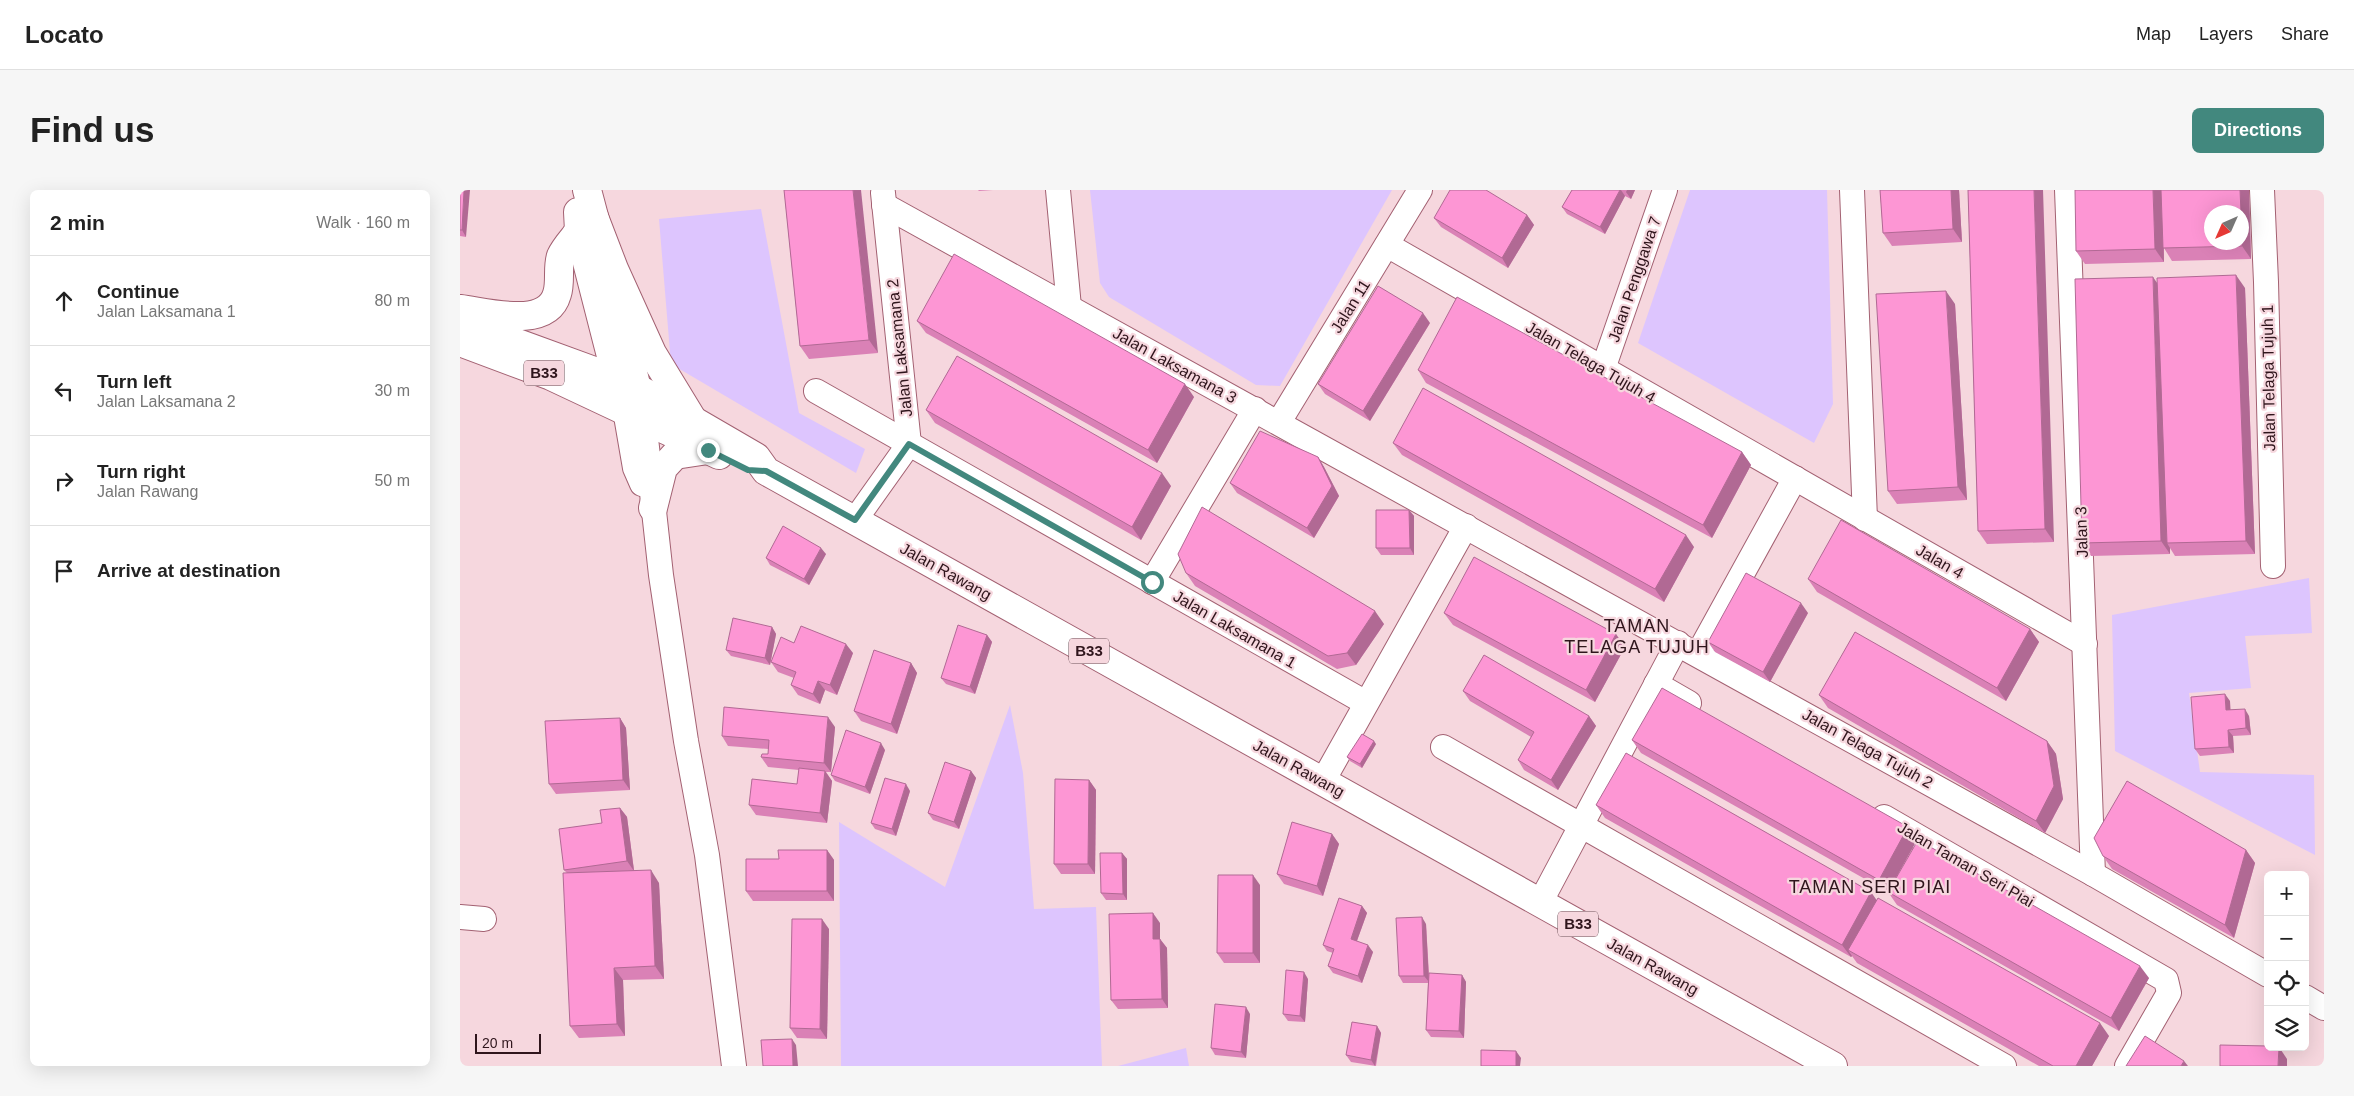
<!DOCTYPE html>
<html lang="en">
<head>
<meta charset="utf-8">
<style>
	:root { --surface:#fff; --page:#f6f6f6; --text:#222; --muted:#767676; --line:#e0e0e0; --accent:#42887e }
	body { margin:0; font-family:Arial,sans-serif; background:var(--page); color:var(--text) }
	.controls { position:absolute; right:15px; bottom:15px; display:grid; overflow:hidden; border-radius:8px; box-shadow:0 5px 20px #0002 }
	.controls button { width:45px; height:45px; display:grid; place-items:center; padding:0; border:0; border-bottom:1px solid var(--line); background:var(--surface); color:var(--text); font:25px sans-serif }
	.compass { position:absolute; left:1744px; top:15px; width:45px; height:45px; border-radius:50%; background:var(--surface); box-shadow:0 5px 20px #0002; rotate:225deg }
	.scale { position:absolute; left:15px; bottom:12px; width:66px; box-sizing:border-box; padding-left:5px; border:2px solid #2f151c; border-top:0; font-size:14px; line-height:18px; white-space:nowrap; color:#2f151c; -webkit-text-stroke:4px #f6d7de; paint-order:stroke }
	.stop { position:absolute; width:15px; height:15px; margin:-11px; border:4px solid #42887e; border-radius:50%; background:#fff }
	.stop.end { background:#42887e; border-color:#fff; box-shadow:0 1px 5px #0008 }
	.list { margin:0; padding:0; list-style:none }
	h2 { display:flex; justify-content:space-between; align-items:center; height:65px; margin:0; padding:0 20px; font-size:21px }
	h2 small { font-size:16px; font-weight:400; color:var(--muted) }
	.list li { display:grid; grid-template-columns:32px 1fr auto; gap:15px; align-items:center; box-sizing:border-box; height:90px; padding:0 20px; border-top:1px solid var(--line) }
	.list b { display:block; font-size:19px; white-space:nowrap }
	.list p { margin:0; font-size:16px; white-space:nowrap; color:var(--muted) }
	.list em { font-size:16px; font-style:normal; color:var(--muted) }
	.icon { flex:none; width:28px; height:28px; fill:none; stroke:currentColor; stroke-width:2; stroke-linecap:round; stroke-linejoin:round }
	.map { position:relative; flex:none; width:1864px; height:876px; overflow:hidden; border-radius:8px }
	header { display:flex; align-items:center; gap:30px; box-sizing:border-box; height:70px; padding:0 25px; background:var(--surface); border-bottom:1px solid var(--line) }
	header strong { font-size:24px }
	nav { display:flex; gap:28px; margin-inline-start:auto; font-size:18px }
	.intro { display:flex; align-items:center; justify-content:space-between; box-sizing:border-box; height:120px; padding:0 30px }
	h1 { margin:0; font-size:35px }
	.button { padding:12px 22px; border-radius:8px; background:var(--accent); color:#fff; font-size:18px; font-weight:700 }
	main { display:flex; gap:30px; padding:0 30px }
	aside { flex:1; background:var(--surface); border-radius:8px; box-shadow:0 5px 20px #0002 }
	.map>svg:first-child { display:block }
	.green { fill:#ddc5fe }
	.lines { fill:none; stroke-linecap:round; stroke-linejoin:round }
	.street-casing { stroke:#a36172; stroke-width:26 }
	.secondary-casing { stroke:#a36172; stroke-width:30 }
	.primary-casing { stroke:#a36172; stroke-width:30 }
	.street { stroke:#fff; stroke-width:24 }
	.secondary { stroke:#fff; stroke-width:28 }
	.primary { stroke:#fff; stroke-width:28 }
	.wall { fill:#da81b6 }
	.shaded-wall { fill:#b16994 }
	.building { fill:#fd96d4; stroke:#b16994 }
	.route { stroke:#42887e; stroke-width:6 }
	.labels { text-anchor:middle; stroke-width:4.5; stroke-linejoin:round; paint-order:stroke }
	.shield { fill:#f6d7de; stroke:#6b4f56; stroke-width:1 }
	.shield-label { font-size:15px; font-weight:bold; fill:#2f151c }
	.street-label { font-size:16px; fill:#2f151c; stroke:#f6d7de }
	.neighbourhood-label { font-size:18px; letter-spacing:1px; fill:#2f151c; stroke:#f6d7de }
</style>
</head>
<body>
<header>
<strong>Locato</strong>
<nav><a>Map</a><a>Layers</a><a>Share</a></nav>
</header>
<div class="intro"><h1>Find us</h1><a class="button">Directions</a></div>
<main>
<aside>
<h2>2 min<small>Walk · 160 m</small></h2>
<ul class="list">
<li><svg class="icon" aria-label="ahead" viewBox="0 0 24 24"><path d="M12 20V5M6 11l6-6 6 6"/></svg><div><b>Continue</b><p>Jalan Laksamana 1</p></div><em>80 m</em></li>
<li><svg class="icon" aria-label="left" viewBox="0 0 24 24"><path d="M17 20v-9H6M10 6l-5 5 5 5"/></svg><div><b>Turn left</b><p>Jalan Laksamana 2</p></div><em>30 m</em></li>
<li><svg class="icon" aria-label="right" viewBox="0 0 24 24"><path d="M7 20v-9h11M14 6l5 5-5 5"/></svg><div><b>Turn right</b><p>Jalan Rawang</p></div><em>50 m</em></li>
<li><svg class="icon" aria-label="arrive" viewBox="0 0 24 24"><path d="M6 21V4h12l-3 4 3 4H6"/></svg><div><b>Arrive at destination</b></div></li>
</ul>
</aside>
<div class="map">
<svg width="1864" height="876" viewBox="0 0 1864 876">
	<rect width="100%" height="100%" fill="#f6d7de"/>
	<g class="green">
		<path d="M630 0H932L820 196 796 195 649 107 640 93Z"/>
		<path d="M1230 0H1367L1373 214 1354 253 1178 153Z"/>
		<path d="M301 19 339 223 405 259 396 283 211 174 199 29Z"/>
		<path d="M1849 388 1852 443 1785 446 1791 498 1729 503 1740 582 1854 585 1855 665 1655 561 1652 425Z"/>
		<path d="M550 515 563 583 574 719 636 717 642 876H381L379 632 485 697Z"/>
		<path d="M726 858 729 876H658Z"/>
	</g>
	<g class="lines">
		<g class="street-casing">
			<g id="street">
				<path d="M598 0 609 117"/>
				<path d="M1392 0 1405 329"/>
				<path d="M1607 0 1633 684"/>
				<path d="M1802 0 1806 92 1813 376"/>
				<path d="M424 15 1633 684 1808 785"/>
				<path d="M927 55 1625 454"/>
				<path d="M1143 179 1205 0"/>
				<path d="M356 201 906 513"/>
				<path d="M165 220 175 278 182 294"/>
				<path d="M184 230 201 385 226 551 247 665 274 876"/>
				<path d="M819 232 960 0"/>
				<path d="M395 330 449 254 423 3"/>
				<path d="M692 392 795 219"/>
				<path d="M1238 464 1335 288"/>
				<path d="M1196 494 1229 513"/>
				<path d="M983 557 1544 876"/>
				<path d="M863 591 1006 336"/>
				<path d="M1424 627 1706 790 1709 803 1667 876"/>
				<path d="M1080 713 1218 453"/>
				<path d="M0 727 24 729"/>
				<path d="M1845 807 1864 818"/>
			</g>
		</g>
		<g class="secondary-casing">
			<g id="secondary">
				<path d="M127 0 140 49"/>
				<path d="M118 22 119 41 162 209"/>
				<path d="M150 89 182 219"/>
			</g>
		</g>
		<g class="primary-casing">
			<g id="primary">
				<path d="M134 27 154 79 192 163 231 227"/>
				<path d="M0 119C27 122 87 140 97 104 101 92 97 77 101 66 105 57 114 48 119 41"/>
				<path d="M0 132 156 189 179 199 296 267 306 281 315 286 1373 876"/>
				<path d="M0 152 91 186 259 265"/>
				<path d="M193 318 203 278 215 265 248 260"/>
			</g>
		</g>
		<use href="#street" class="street"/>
		<use href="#secondary" class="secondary"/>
		<use href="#primary" class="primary"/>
	</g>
	<g class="wall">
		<path d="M0 0 6 47 0 46Z"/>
		<path d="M324 0 418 163 349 169 340 156Z"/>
		<path d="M518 0H533L519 1Z"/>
		<path d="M1112 0H1175L1171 9 1165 6 1145 44 1107 24 1102 17Z"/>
		<path d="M1420 0H1499L1502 52 1432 56 1423 43Z"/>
		<path d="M1508 0 1594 352 1527 354 1518 341Z"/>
		<path d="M1789 0 1791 69 1712 71 1704 58V72L1625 74 1616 61Z"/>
		<path d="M1067 25 1074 35 1048 78 981 37 974 28Z"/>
		<path d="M1785 98 1795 364 1715 366 1710 358V364L1631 366 1622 353Z"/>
		<path d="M1495 114 1507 310 1437 314 1428 301Z"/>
		<path d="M457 131 734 207 697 273 466 143Z"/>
		<path d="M970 133 910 231 865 204 858 194Z"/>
		<path d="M958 180 1282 262 1291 275 1252 348 966 193Z"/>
		<path d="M466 220 711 296 681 350 475 233Z"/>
		<path d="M933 253 1234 357 1204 412 942 265Z"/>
		<path d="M858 267 864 277 879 306 854 348 777 303 770 293Z"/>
		<path d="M949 320 954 326V365H921L916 358Z"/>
		<path d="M366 364 349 395 310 375 306 368Z"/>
		<path d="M726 383 924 434 896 475 877 479 735 396Z"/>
		<path d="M1348 389 1570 439 1579 452 1546 511 1357 402Z"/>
		<path d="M984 423 1165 457 1135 512 993 435Z"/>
		<path d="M1348 423 1310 492 1255 462 1248 452Z"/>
		<path d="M312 437 316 444 310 475 271 466 266 460Z"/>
		<path d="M527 445 532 452 515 504 486 494 481 488Z"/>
		<path d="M334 453 393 463 377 505 365 500 360 514 338 505 331 495 334 488 318 482 311 472Z"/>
		<path d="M451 473 457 483 437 544 401 531 394 521Z"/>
		<path d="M1003 501 1129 526 1136 536 1098 600 1064 580 1058 570 1071 547 1010 511Z"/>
		<path d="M1359 505 1587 551 1596 564 1603 609 1585 643 1368 518Z"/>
		<path d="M1770 511V520L1789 526 1791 545 1773 546 1774 563 1740 566 1735 559Z"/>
		<path d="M160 528 166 538 170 600 96 604 89 594Z"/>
		<path d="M375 537 371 582H366L372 591 367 633 296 625 289 615 337 594 339 580 308 577 301 567 308 564 309 559 268 556 262 546Z"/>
		<path d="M1172 550 1448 637 1457 650 1428 702 1181 563Z"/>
		<path d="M916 554 902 578 890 571 887 567Z"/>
		<path d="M425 560 410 604 375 591 371 585Z"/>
		<path d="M511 581 516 588 499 639 473 630 468 623Z"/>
		<path d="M629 590 636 600 635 684H601L594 674Z"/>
		<path d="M450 601 436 646 415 639 411 633Z"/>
		<path d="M1136 615 1416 710 1649 846 1632 876H1579L1397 773 1392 766 1391 767 1145 628Z"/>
		<path d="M160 618 167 627 174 680 199 693 204 789 163 790 165 846 119 848 110 836 107 683 104 680 142 633Z"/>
		<path d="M872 644 879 654 863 706 824 694 817 684Z"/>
		<path d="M367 660 374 670V711H293L286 701 319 669Z"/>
		<path d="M1786 660 1795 673 1774 748 1652 679 1643 666Z"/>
		<path d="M662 663 667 669V710H646L641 703Z"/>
		<path d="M800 695V773H764L757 763Z"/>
		<path d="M1428 702 1689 788 1659 841 1437 715Z"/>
		<path d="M902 716 907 723 897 751 913 762 902 793 873 783 868 776 873 763 867 761 863 755Z"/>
		<path d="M700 733V749L707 758 708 818 658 819 651 810Z"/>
		<path d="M966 734 969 784 1002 785 1006 792 1004 848 971 847 966 840 968 793H943L939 786Z"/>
		<path d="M369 739 367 849 337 848 330 838Z"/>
		<path d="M848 789 845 832 828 831 823 824Z"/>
		<path d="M790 824 786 868 755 865 751 858Z"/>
		<path d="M917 836 921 843 916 876 891 872 886 865Z"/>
	</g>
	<g class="shaded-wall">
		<path d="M4 0H10L6 47 2 40Z"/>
		<path d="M393 0H401L418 163 409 150Z"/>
		<path d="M1160 0H1161L1165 6 1145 44 1140 37Z"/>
		<path d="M1167 0H1175L1171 9 1166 2Z"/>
		<path d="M1491 0H1499L1502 52 1493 39Z"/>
		<path d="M1574 0H1583L1594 352 1585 339Z"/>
		<path d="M1693 0H1702L1704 72 1695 59Z"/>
		<path d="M1780 0H1789L1791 69 1782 56Z"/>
		<path d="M1067 25 1074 35 1048 78 1042 68Z"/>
		<path d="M1776 85 1785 98 1795 364 1786 351Z"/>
		<path d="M1693 87 1702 100 1707 353 1710 358V364L1701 351Z"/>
		<path d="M1486 101 1495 114 1507 310 1498 297Z"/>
		<path d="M963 123 970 133 910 231 903 221Z"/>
		<path d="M725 194 734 207 697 273 688 260Z"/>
		<path d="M1282 262 1291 275 1252 348 1243 335Z"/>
		<path d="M858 267 864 277 879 306 854 348 847 338Z"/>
		<path d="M702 283 711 296 681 350 672 337Z"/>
		<path d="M949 320 954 326V365L950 358Z"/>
		<path d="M1226 345 1234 357 1204 412 1195 399Z"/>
		<path d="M361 358 366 364 349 395 344 389Z"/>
		<path d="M1341 413 1348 423 1310 492 1303 482Z"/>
		<path d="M915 421 924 434 896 475 887 463Z"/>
		<path d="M312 437 316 444 310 475 305 468Z"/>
		<path d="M1570 439 1579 452 1546 511 1537 498Z"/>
		<path d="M1156 444 1165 457 1135 512 1126 500Z"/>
		<path d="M527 445 532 452 515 504 510 497Z"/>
		<path d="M386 454 393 463 377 505 370 495Z"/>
		<path d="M451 473 457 483 437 544 431 534Z"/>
		<path d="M358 491 365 500 360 514 353 504Z"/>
		<path d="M1765 504 1770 511 1771 527 1766 520Z"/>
		<path d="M1785 519 1789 526 1791 545 1786 538Z"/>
		<path d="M1129 526 1136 536 1098 600 1091 590Z"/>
		<path d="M368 527 375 537 371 582 364 573Z"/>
		<path d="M160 528 166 538 170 600 163 590Z"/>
		<path d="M1768 540 1773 546 1774 563 1769 557Z"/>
		<path d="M914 551 916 554 902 578 900 574Z"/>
		<path d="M1587 551 1596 564 1603 609 1585 643 1576 631Z"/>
		<path d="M421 553 425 560 410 604 405 597Z"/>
		<path d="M365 581 372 591 367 633 360 623Z"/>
		<path d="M511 581 516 588 499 639 494 632Z"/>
		<path d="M629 590 636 600 635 684 628 674Z"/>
		<path d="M446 594 450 601 436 646 432 639Z"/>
		<path d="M160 618 167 627 174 681 167 671Z"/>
		<path d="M1448 637 1457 650 1428 702 1419 690Z"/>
		<path d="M872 644 879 654 863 706 857 696Z"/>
		<path d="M367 660 374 670V711L367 701Z"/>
		<path d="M1786 660 1795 673 1774 748 1765 735Z"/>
		<path d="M662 663 667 669V710L663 704Z"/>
		<path d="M191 680 199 693 204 789 195 776Z"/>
		<path d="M793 685 800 695V773L793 763Z"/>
		<path d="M1411 702 1420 715 1388 760 1392 766 1391 767 1382 755Z"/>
		<path d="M902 716 907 723 895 756 891 749Z"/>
		<path d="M693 723 700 733V759L693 749Z"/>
		<path d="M962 727 966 734 969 792 964 786Z"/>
		<path d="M362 729 369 739 367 849 360 839Z"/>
		<path d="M700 749 707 758 708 818 702 809Z"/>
		<path d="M908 755 913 762 902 793 898 786Z"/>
		<path d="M1680 776 1689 788 1659 841 1651 828Z"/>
		<path d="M154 778 163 790 165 846 157 834Z"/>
		<path d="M844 782 848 789 845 832 840 826Z"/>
		<path d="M1002 785 1006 792 1004 848 999 841Z"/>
		<path d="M786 817 790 824 786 868 781 862Z"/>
		<path d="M1640 833 1649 846 1632 876H1616Z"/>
		<path d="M917 836 921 843 915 876 911 870Z"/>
		<path d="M332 849 336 855 338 876H333Z"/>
		<path d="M1819 857 1827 869V876H1818Z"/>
		<path d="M1056 861 1061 868 1060 876H1056Z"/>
		<path d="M1724 871 1728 876H1721Z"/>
	</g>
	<g class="building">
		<path d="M0 0H4L2 40H0Z"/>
		<path d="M324 0H393L409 150 340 156Z"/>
		<path d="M990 0H1026L1067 25 1042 68 974 28Z"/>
		<path d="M1112 0H1160L1140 37 1102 17Z"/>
		<path d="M1420 0H1491L1493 39 1423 43Z"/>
		<path d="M1508 0H1574L1585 339 1518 341Z"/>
		<path d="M1615 0H1693L1695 59 1616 61Z"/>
		<path d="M1701 0H1780L1781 22H1752V52H1782V30V56L1703 58Z"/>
		<path d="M494 64 725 194 688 260 457 131Z"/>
		<path d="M1776 85 1786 351 1707 353 1697 88Z"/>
		<path d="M1693 87 1701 351 1622 353 1615 89Z"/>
		<path d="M918 96 963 123 903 221 858 194Z"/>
		<path d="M1486 101 1498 297 1428 301 1416 104Z"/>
		<path d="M997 107 1282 262 1243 335 958 180Z"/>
		<path d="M497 166 702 283 672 337 466 220Z"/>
		<path d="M963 198 1226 345 1195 399 933 253Z"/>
		<path d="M800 241 858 267 872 296 847 338 770 293Z"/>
		<path d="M742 317 915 421 887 463 868 466 726 383 718 364Z"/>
		<path d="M916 320H949L950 358H916Z"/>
		<path d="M1381 330 1570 439 1537 498 1348 389Z"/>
		<path d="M323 336 361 358 344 389 306 368Z"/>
		<path d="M1014 367 1156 444 1126 500 984 423Z"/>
		<path d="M1286 383 1341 413 1303 482 1248 452Z"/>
		<path d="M273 428 312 437 305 468 266 460Z"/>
		<path d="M498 435 527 445 510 497 481 488Z"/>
		<path d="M341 436 386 454 370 495 358 491 353 504 331 495 336 482 311 472 321 447 334 453Z"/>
		<path d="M1395 442 1587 551 1594 596 1576 631 1359 505Z"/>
		<path d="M414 460 451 473 431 534 394 521Z"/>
		<path d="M1024 465 1129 526 1091 590 1058 570 1074 542 1003 501Z"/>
		<path d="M1202 498 1448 637 1419 690 1172 550Z"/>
		<path d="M1765 504 1766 520 1785 519 1786 538 1768 540 1769 557 1735 559 1731 507Z"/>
		<path d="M264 517 368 527 364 573 301 567 302 564H308L309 550 262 546Z"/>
		<path d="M160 528 163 590 89 594 85 531Z"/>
		<path d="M386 540 421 553 405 597 371 585Z"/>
		<path d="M902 544 914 551 900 574 887 567Z"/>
		<path d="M1166 563 1411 702 1382 755 1136 615Z"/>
		<path d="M485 572 511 581 494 632 468 623Z"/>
		<path d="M339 578 365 581 360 623 289 615 292 589 337 594Z"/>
		<path d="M425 588 446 594 432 639 411 633Z"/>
		<path d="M595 589 629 590 628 674H594Z"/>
		<path d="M1667 591 1786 660 1765 735 1643 666 1634 648Z"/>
		<path d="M160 618 167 671 104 680 99 639 142 633 140 620Z"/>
		<path d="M832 632 872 644 857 696 817 684Z"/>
		<path d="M1458 650 1680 776 1651 828 1428 702Z"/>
		<path d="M318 660H367V701H286V669H319Z"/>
		<path d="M640 663H662L663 704 641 703Z"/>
		<path d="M191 680 195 776 154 778 157 834 110 836 103 683Z"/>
		<path d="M758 685H793V763H757Z"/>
		<path d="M879 708 902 716 891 749 908 755 898 786 868 776 874 759 863 755Z"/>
		<path d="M1418 708 1640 833 1616 876H1593L1388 760Z"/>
		<path d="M693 723V749H700L702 809 651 810 649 724Z"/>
		<path d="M962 727 964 786H939L936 728Z"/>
		<path d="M332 729H362L360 839 330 838Z"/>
		<path d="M826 780 844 782 840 826 823 824Z"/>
		<path d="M969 783 1002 785 999 841 966 840Z"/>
		<path d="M755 814 786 817 781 862 751 858Z"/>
		<path d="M892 832 917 836 911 870 886 865Z"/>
		<path d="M1685 846 1724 871 1721 876H1666Z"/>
		<path d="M332 849 333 876H303L301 850Z"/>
		<path d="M1760 855 1808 856V857H1819L1818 876H1760Z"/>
		<path d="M1021 860 1056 861V876H1021Z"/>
	</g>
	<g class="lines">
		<path class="route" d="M248 260 288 280 306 281 395 330 449 254 692 392"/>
	</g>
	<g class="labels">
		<g class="shield">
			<rect x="64" y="170.5" width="40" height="25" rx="4"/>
			<rect x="609" y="448.5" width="40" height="25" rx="4"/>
			<rect x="1098" y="721.5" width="40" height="25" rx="4"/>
		</g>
		<g class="shield-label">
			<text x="84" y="188">B33</text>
			<text x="629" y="466">B33</text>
			<text x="1118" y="739">B33</text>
		</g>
		<g class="street-label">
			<text transform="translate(1174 89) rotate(-71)" y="6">Jalan Penggawa 7</text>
			<text transform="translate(890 116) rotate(-58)" y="6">Jalan 11</text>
			<text transform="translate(439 158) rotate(-96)" y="6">Jalan Laksamana 2</text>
			<text transform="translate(1131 172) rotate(30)" y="6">Jalan Telaga Tujuh 4</text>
			<text transform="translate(715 175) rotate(29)" y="6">Jalan Laksamana 3</text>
			<text transform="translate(1808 188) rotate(-91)" y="6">Jalan Telaga Tujuh 1</text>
			<text transform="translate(1621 342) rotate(-92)" y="6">Jalan 3</text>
			<text transform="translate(1480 371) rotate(30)" y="6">Jalan 4</text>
			<text transform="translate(486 381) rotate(29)" y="6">Jalan Rawang</text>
			<text transform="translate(775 439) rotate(30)" y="6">Jalan Laksamana 1</text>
			<text transform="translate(1408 558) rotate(29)" y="6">Jalan Telaga Tujuh 2</text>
			<text transform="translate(839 578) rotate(29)" y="6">Jalan Rawang</text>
			<text transform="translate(1506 674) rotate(30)" y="6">Jalan Taman Seri Piai</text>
			<text transform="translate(1193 776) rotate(29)" y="6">Jalan Rawang</text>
		</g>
		<g class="neighbourhood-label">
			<text x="1177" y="442">TAMAN<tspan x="1177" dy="21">TELAGA TUJUH</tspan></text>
			<text x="1410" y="703">TAMAN SERI PIAI</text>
		</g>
	</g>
</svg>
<div class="controls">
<button>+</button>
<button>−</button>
<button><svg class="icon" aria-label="locate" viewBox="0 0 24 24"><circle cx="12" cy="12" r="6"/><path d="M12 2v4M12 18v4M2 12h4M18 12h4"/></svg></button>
<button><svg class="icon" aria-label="layers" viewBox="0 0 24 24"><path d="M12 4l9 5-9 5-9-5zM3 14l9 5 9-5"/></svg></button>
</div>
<svg class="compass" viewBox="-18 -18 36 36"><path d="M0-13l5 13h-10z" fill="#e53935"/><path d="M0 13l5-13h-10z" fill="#767676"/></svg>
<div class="scale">20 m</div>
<div class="stop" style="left:692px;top:392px"></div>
<div class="stop end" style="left:248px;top:260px"></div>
</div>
</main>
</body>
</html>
